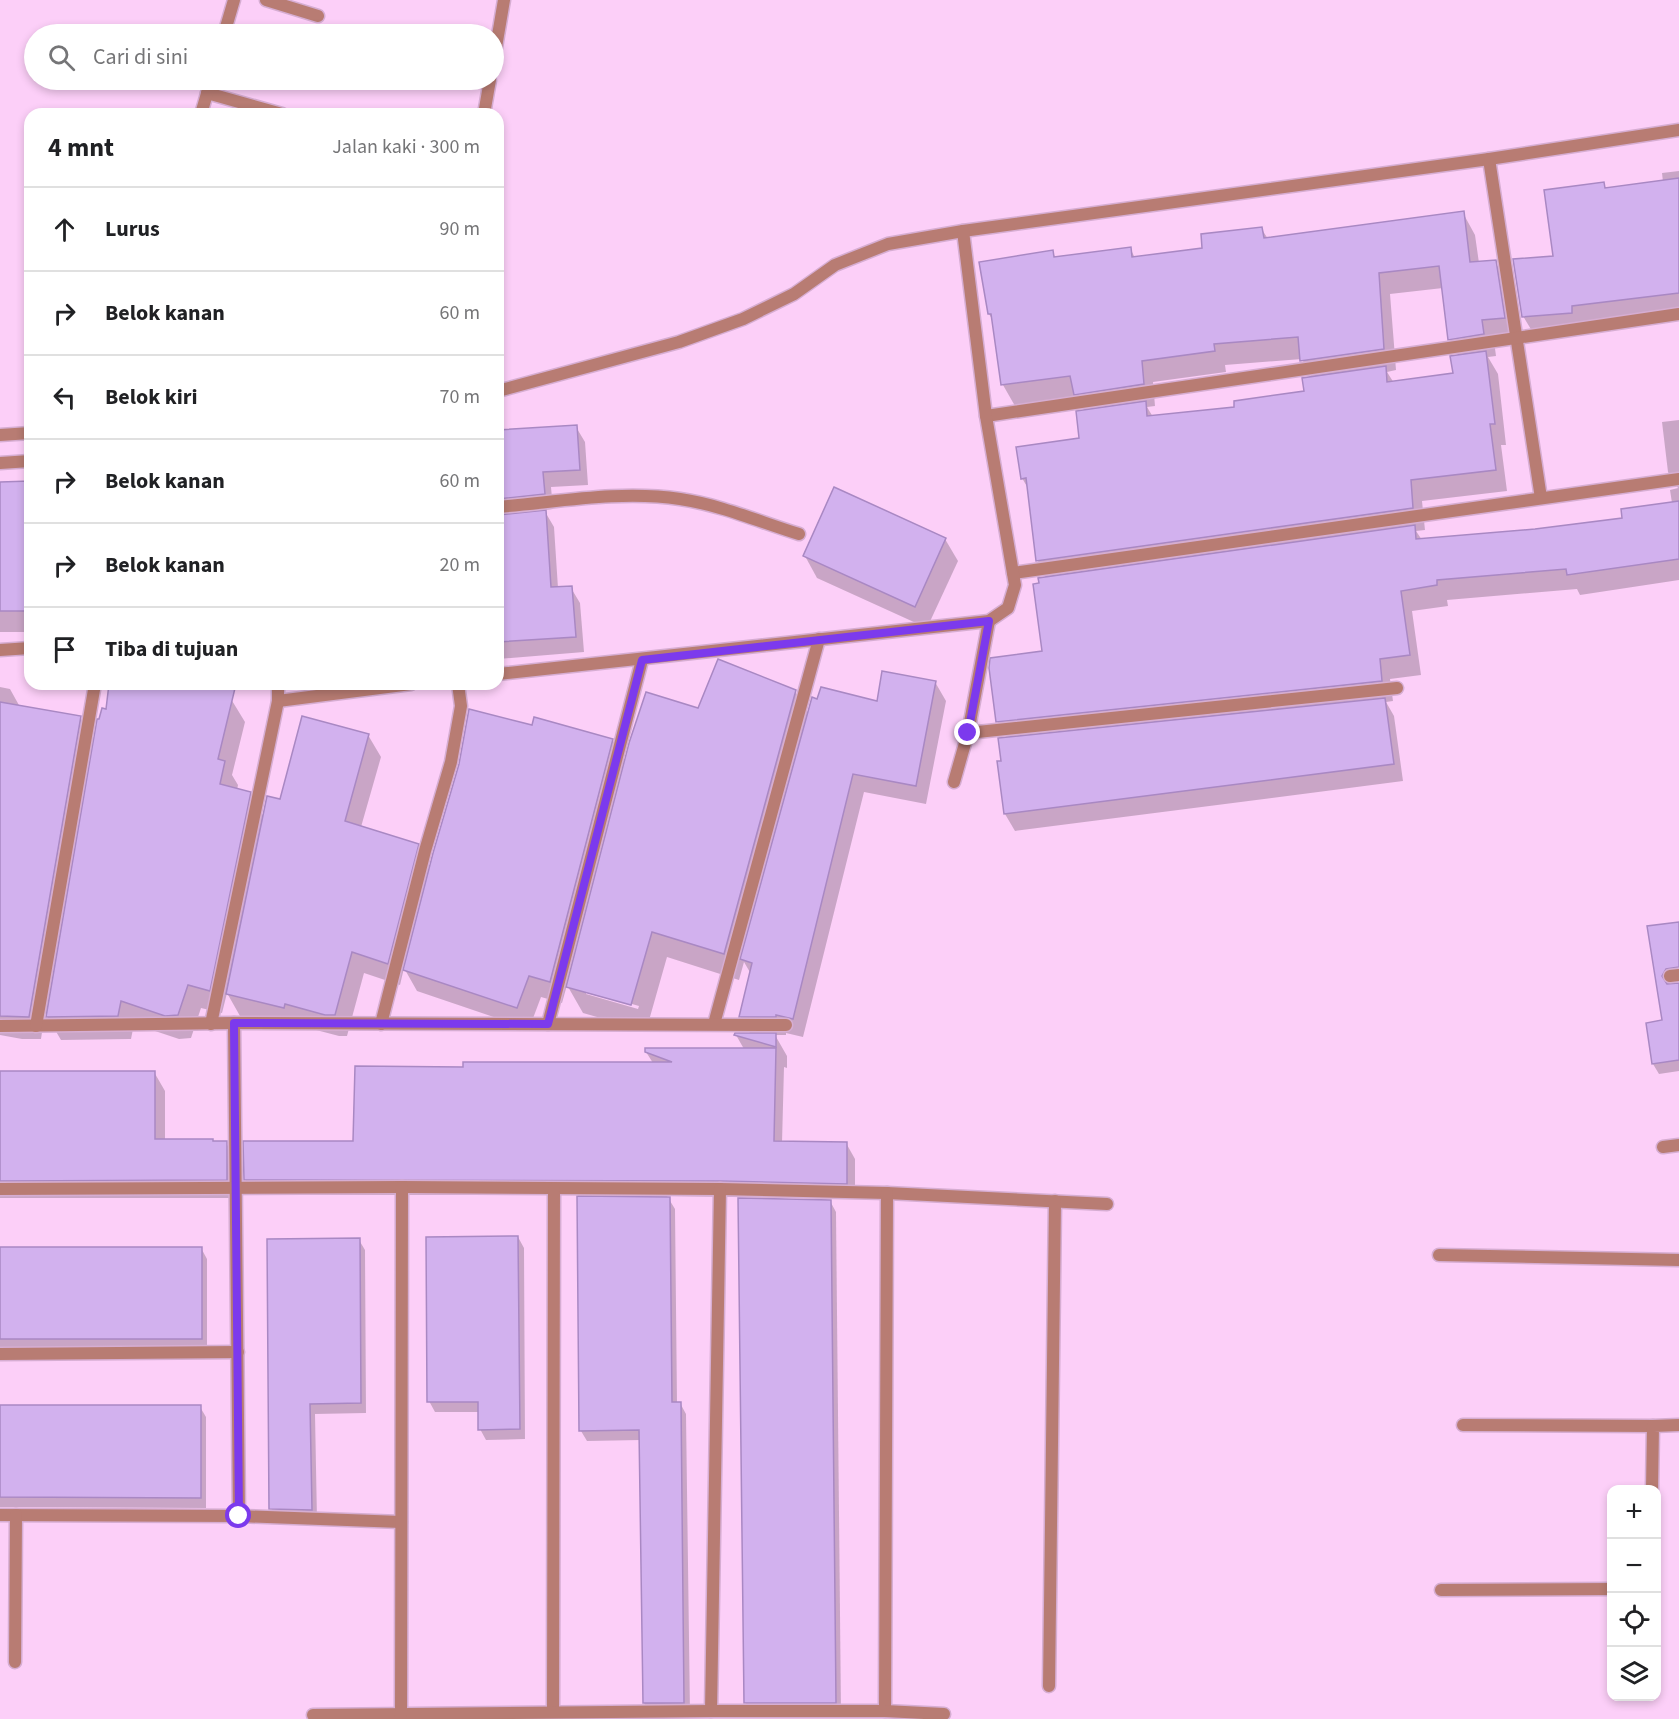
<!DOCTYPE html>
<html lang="id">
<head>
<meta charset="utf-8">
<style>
	:root { --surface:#fff; --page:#f6f6f6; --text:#202124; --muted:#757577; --line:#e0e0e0 }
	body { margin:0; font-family:"Source Sans 3",sans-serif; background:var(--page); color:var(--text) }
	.controls { position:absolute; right:18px; bottom:18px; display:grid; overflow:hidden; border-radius:12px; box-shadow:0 3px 9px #0003 }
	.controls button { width:54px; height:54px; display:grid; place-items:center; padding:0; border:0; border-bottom:2px solid var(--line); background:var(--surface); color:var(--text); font:30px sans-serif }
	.stop { position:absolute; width:18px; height:18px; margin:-14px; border:4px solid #7c3aed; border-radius:50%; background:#fff }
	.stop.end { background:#7c3aed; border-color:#fff; box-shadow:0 2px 6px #0008 }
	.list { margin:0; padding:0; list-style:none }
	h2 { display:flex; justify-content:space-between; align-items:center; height:78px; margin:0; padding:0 24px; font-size:26px }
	h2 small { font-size:20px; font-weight:400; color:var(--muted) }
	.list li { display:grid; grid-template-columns:39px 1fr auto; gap:18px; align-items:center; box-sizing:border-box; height:84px; padding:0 24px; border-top:2px solid var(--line) }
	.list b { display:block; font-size:22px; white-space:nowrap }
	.list em { font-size:20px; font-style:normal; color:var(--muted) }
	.icon { flex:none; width:33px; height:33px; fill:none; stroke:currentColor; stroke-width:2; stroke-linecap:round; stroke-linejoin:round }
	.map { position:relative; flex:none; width:1679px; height:1719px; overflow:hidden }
	.search { position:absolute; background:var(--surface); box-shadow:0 3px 9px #0003; left:24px; top:24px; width:480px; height:66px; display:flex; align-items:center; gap:15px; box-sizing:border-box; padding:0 21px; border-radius:33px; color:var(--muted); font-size:22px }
	.panel { position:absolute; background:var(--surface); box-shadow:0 3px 9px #0003; left:24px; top:108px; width:480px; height:582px; border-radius:18px }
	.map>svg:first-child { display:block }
	.shadow { fill:#0003; fill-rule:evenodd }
	.building { fill:#d2b1ee; stroke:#a988c3; stroke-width:1.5 }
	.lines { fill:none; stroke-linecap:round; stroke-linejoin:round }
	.street-casing { stroke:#d6add2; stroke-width:15 }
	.street { stroke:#b87c73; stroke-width:12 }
	.route { stroke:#7c3aed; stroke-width:8 }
</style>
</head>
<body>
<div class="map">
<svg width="1679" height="1719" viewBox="0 0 1679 1719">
	<rect width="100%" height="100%" fill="#fccff8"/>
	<g class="shadow">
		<path d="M1679 171V315L1535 336 1523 316 1555 257 1603 183 1606 189 1663 182 1662 173Z"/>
		<path d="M1463 213 1475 235 1479 263 1495 262 1508 283 1516 339 1494 341 1496 356 1488 357 1498 374 1506 445H1501L1507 491 1422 501 1425 530 1416 531 1422 540 1535 530 1624 519 1672 503 1670 490 1678 488 1668 472 1662 422 1679 420V580L1580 595 1577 589 1447 600 1448 606 1412 611 1421 675 1390 679 1393 701 1386 702 1394 716 1403 781 1015 831 1005 814 999 762H1003L1007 739 997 721 1043 653 1041 584 1048 578 1038 561 1029 490 1022 478 1081 439 1085 411 1077 398 1015 406 1003 385 994 322 989 314 1052 252 1056 258 1130 248 1135 258 1204 250 1261 228 1268 239ZM1443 288 1450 339 1459 356 1454 375 1394 383 1387 372 1396 370 1390 294ZM1302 359 1312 378 1305 393 1236 408 1153 417 1147 407 1155 406 1153 382 1226 372 1225 365Z"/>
		<path d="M576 427 585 442 588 485 551 487 553 509 544 510 554 527 558 588H571L580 603 584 652 498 659V432Z"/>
		<path d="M30 482V632H0V483Z"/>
		<path d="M945 539 958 561 927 628 817 578 805 556Z"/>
		<path d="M935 682 946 701 926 804 864 792 803 1037 786 1033V1035H775L787 1056V1068L784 1067 782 1143H846L855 1159V1199L667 1196 675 1209 677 1403H680L686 1414 690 1713H650L644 1703 641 1440 587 1441 581 1431 578 1195H254L245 1179 355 1143 464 1069 653 1063 646 1052 744 1049 736 1035H751L740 1016 751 974 744 962 739 980 667 957 646 1031 583 1013 567 985 562 1003 541 997 529 1029 417 991 404 968 400 985 364 973 347 1036H339L297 1025 296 1029 240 1016 227 993 222 1013 201 1008 191 1038 179 1039 134 1024 131 1039 61 1040 45 1013 41 1039H22L0 1035V687L10 689 20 707 80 717 95 743 107 710 111 684H174L231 699 245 722 232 775 238 785 237 790 250 793 264 817 281 801 368 735 381 757 361 827 418 845 431 868 533 727 612 740 625 763 699 710 795 692 809 714 818 701 878 703ZM586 991 639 1006 638 1009 586 994Z"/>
		<path d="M1679 923V978H1675L1664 985H1679V1071L1659 1074 1653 1064 1664 1022 1648 927Z"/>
		<path d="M0 1072H154L165 1091V1140L226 1143 237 1161V1198H0Z"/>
		<path d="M830 1201 836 1212 841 1713H751L745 1702Z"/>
		<path d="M518 1237 524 1248 525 1439 486 1440 480 1429V1412H435L429 1401Z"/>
		<path d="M359 1240 365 1250 366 1413 315 1414 317 1520 277 1519 271 1508Z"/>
		<path d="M0 1248H201L207 1259V1349L0 1348Z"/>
		<path d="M0 1406 200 1407 206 1417V1508L0 1507Z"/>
	</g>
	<g class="building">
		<path d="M1679 178V293L1572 306V313L1522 317 1513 259 1553 256 1544 190 1604 182 1605 188Z"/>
		<path d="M1464 211 1470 262 1496 260 1505 318 1482 320 1484 334 1448 340 1439 266 1379 273 1384 349 1300 361 1298 337 1214 344 1215 351 1142 361 1144 384 1074 395 1070 376 1001 385 991 314H988L979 262 1053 250 1054 257 1131 247 1132 257 1202 248 1201 234 1262 227 1264 238Z"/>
		<path d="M1486 351 1495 424H1490L1496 470 1411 480 1413 508 1036 561 1026 478 1021 479 1016 447 1079 438 1076 411 1146 401 1147 416 1234 407V401L1304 391 1302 378 1386 366 1387 382 1453 373 1450 356Z"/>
		<path d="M577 425 580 470 543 472 545 494 498 499V430Z"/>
		<path d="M30 481V611H0V482Z"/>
		<path d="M834 487 946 538 915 607 803 556Z"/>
		<path d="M1679 501V559L1567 575 1566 569 1437 580V585L1401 591 1410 655 1380 659 1382 681 996 722 989 668 990 658 1042 651 1033 584 1039 583 1038 578 1415 525 1416 539 1535 529 1622 518 1621 509Z"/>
		<path d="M546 510 551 587 572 586 576 637 498 642V515Z"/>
		<path d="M718 659 796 690 724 954 652 932 631 1005 566 987 629 743 646 692 698 708Z"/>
		<path d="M882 671 936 681 916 786 853 774 793 1019 776 1015V1017H739L752 963 740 959 812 697 817 699 821 687 877 701Z"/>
		<path d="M109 684H236L218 759 225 761 220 784 251 792 210 991 188 985 178 1015 165 1016 121 1001 118 1016 46 1017 97 719H99L102 708 106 709Z"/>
		<path d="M1385 698 1394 764 1004 814 997 761H1001L998 738Z"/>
		<path d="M0 702 81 716 29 1017 0 1016Z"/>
		<path d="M469 709 532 725 534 717 613 739 550 982 529 976 517 1008 403 970 433 853 459 764Z"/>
		<path d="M302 716 369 734 345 821 419 844 388 964 352 952 335 1015H325L285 1004 284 1008 226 994 267 796 280 799Z"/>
		<path d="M1679 922V967L1666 969 1662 976 1667 984 1679 983V1060L1652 1064 1646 1023 1662 1020 1647 926Z"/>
		<path d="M735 1033H776V1047L734 1035Z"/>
		<path d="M645 1048H776L774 1141 847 1142V1184L720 1181 244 1180 243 1141H353L355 1066 463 1067V1062H672L645 1052Z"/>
		<path d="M0 1071H155V1139H213V1141H227V1180L0 1181Z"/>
		<path d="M577 1196 670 1197 672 1402H681L684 1703H643L639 1430 579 1431Z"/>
		<path d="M738 1198 831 1200 836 1703H744Z"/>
		<path d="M518 1236 520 1429 478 1430V1402H427L426 1237Z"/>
		<path d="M360 1238 361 1403 310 1404 312 1510 269 1509 267 1239Z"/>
		<rect x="0" y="1247" width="202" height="92"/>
		<path d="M0 1405H201V1498L0 1497Z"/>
	</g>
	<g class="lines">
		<g class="street-casing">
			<g id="street">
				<path d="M266 0 318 16"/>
				<path d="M224 34 234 0"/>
				<path d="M494 59 504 0"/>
				<path d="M207 93 282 114"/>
				<path d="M201 114 211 80"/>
				<path d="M484 114 490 80"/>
				<path d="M1489 159 1541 498"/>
				<path d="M498 391 679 342 743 319 794 294 835 265 888 244 963 231 1489 159 1679 130"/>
				<path d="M986 416 1679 314"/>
				<path d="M0 435 30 433"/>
				<path d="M0 463 30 461"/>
				<path d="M498 507C558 502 620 490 680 499 721 505 760 522 799 534"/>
				<path d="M1013 573 1679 479"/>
				<path d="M0 650 30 648"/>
				<path d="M498 674 989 621 1008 608 1015 585 986 416 963 231"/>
				<path d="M278 701 411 684"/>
				<path d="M968 733 1397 688"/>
				<path d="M954 782 968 733 989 621"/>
				<path d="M1670 976 1679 975"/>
				<path d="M234 1023 239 1516"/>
				<path d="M211 1024 278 701V684"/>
				<path d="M381 1024 425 851 451 762 461 706 458 684"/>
				<path d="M548 1024 642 660"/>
				<path d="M714 1024 819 639"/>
				<path d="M0 1026 234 1023 786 1025"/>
				<path d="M36 1026 95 684"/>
				<path d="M1663 1147 1679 1145"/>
				<path d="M0 1189 402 1187 720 1189 887 1193 1107 1204"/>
				<path d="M1439 1255 1679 1260"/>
				<path d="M0 1354 238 1352"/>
				<path d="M1463 1425 1653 1426"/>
				<path d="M1652 1490 1653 1426 1679 1425"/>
				<path d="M0 1515 239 1516 401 1522"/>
				<path d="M1441 1590 1612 1589"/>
				<path d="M15 1662 16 1515"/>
				<path d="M1049 1686 1055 1201"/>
				<path d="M711 1711 720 1189"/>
				<path d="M885 1711 887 1193"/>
				<path d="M553 1712 554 1189"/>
				<path d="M313 1715 711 1711H885L944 1714"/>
				<path d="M401 1719 402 1187"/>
			</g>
		</g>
		<use href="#street" class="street"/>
	</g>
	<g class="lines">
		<path class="route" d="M239 1516 234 1023 548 1024 642 660 989 621 968 733"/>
	</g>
</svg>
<div class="controls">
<button>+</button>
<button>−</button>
<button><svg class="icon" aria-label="locate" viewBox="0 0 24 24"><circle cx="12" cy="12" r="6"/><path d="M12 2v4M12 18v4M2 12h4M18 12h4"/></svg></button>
<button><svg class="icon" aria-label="layers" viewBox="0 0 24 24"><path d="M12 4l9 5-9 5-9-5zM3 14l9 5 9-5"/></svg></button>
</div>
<div class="stop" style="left:239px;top:1516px"></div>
<div class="stop end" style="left:968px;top:733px"></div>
<div class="search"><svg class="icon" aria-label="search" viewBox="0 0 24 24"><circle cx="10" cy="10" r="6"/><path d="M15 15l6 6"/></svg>Cari di sini</div>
<section class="panel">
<h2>4 mnt<small>Jalan kaki · 300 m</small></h2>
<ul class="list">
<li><svg class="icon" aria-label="ahead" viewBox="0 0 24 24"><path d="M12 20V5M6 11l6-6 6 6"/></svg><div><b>Lurus</b></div><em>90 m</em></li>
<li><svg class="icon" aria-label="right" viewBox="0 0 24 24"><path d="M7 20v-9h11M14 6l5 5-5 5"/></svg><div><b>Belok kanan</b></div><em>60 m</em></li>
<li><svg class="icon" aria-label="left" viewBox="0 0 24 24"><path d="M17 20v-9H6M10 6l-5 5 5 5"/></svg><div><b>Belok kiri</b></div><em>70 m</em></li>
<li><svg class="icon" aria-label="right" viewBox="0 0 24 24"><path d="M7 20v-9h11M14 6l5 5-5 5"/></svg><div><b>Belok kanan</b></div><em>60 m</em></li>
<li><svg class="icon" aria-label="right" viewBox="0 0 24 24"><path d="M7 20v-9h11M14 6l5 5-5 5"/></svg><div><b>Belok kanan</b></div><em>20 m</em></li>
<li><svg class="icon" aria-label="arrive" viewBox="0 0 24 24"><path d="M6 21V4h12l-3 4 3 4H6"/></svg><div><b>Tiba di tujuan</b></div></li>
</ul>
</section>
</div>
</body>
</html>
